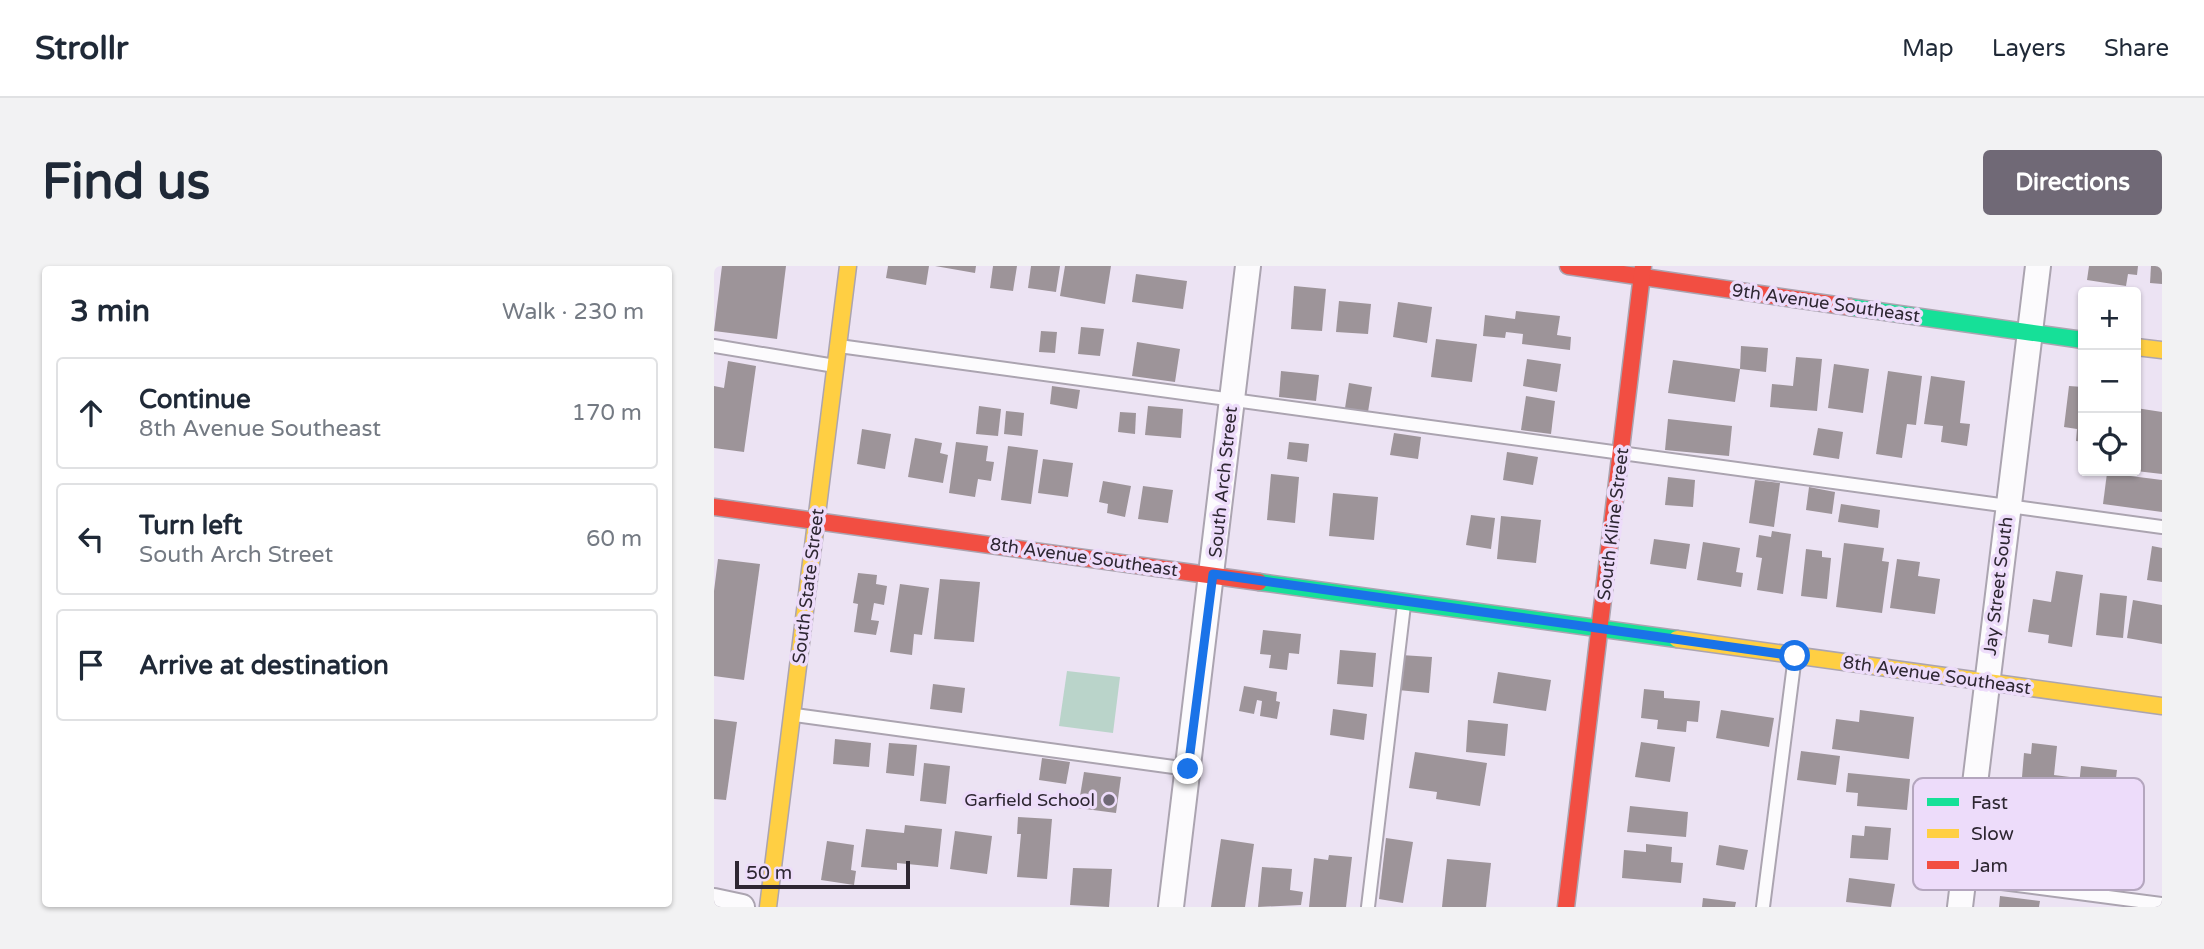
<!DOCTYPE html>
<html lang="en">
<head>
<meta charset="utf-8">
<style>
	:root { --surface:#fff; --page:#f2f2f3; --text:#1f2937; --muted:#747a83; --line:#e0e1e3; --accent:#706976 }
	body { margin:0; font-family:"Varela Round",sans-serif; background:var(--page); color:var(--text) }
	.controls { position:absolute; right:21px; top:21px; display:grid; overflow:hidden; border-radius:7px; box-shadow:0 2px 5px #0004 }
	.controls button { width:63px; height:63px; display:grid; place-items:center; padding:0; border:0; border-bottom:2px solid var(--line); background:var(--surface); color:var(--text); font:35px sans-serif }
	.scale { position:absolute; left:21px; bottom:18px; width:175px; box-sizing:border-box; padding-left:7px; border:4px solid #2e2732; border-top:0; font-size:19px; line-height:24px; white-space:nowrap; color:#2e2732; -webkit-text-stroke:5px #eddcfa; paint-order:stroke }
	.stop { position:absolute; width:21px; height:21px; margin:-16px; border:5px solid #1a73e8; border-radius:50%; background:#fff }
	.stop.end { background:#1a73e8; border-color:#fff; box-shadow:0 2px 7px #0008 }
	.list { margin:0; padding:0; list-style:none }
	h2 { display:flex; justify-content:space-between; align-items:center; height:91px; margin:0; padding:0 28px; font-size:30px }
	h2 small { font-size:23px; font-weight:400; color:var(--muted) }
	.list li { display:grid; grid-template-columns:46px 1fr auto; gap:21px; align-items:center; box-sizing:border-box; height:112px; margin:0 14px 14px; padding:0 14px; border:2px solid var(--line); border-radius:7px }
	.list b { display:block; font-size:26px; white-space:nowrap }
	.list p { margin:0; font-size:23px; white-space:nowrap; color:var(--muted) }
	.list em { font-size:23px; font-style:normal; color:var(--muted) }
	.icon { flex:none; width:38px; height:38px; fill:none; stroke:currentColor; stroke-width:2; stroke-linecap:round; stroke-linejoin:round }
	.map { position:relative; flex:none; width:1448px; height:641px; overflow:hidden; border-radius:7px }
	header { display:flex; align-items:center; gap:42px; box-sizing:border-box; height:98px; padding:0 35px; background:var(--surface); border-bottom:2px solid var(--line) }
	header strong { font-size:33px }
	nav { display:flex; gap:38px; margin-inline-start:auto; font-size:24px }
	.intro { display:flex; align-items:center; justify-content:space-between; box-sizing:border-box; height:168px; padding:0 42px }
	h1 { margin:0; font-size:49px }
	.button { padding:18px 32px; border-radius:7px; background:var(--accent); color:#fff; font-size:24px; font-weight:700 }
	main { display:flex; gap:42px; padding:0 42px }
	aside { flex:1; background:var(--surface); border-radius:7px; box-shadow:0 2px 5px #0004 }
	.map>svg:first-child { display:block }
	.green { fill:#bad4ca }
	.building { fill:#9d9499 }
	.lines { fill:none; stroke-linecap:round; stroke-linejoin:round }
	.lane-casing { stroke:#aba4b0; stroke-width:16 }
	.street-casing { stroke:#aba4b0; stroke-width:28 }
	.fast-casing { stroke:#aba4b0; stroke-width:19 }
	.slow-casing { stroke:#aba4b0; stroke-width:19 }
	.jam-casing { stroke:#aba4b0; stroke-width:19 }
	.lane { stroke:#fcfbfd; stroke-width:12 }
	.street { stroke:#fcfbfd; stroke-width:24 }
	.fast { stroke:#16e098; stroke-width:16 }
	.slow { stroke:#ffcf43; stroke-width:16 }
	.jam { stroke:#f24e42; stroke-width:16 }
	.route { stroke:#1a73e8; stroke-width:9 }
	.poi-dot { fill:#706976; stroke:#eddcfa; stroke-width:2.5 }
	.labels { text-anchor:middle; stroke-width:7; stroke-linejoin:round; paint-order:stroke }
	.street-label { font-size:18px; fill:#2e2732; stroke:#eddcfa }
	.poi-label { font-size:18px; fill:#2e2732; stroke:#eddcfa; text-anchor:end }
	.key { fill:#eddcfa; stroke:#b4a6be; stroke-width:2 }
	.key-label { font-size:19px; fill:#2e2732 }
</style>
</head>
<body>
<header>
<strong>Strollr</strong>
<nav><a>Map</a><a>Layers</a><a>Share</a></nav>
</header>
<div class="intro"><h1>Find us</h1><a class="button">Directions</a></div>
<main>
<aside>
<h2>3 min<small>Walk · 230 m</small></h2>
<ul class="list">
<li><svg class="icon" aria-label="ahead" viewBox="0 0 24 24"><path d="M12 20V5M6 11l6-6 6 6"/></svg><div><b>Continue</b><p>8th Avenue Southeast</p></div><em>170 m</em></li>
<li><svg class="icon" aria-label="left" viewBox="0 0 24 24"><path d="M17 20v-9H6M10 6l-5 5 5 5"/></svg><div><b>Turn left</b><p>South Arch Street</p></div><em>60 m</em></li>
<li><svg class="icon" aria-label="arrive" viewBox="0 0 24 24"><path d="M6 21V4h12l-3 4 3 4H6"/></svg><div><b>Arrive at destination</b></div></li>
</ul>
</aside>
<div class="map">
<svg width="1448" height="641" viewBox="0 0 1448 641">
	<rect width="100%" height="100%" fill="#ece3f3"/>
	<path class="green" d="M353 405 406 411 399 467 345 460Z"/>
	<g class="building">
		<path d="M8 0H72L63 73 0 65Z"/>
		<path d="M174 0H215L212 19 172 12Z"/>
		<path d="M221 0H262L261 7Z"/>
		<path d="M279 0H303L299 25 276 22Z"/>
		<path d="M317 0H346L342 26 314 22Z"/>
		<path d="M351 0H397L391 38 346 30Z"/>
		<path d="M1375 0H1424L1423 9 1414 8 1412 20 1373 14Z"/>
		<path d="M1437 0H1448V18L1436 17Z"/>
		<path d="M422 8 473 15 469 43 418 36Z"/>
		<path d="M580 20 612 23 608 65 577 63Z"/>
		<path d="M625 35 657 38 654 68 622 66Z"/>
		<path d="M684 36 718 41 713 77 679 71Z"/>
		<path d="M802 45 846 50 843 69 857 71 856 84 808 78 809 68 792 66 791 72 769 70 771 49 801 53Z"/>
		<path d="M367 61 390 63 386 90 364 88Z"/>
		<path d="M327 65 343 66 341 87 325 86Z"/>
		<path d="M722 73 763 78 758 116 717 111Z"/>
		<path d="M423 76 466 83 461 116 418 110Z"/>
		<path d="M1027 80 1054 82 1052 106 1026 103Z"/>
		<path d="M1082 91 1108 93 1103 145 1056 141 1058 118 1079 120Z"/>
		<path d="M813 93 847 98 843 126 809 120Z"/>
		<path d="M959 94 1026 103 1021 136 954 127Z"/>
		<path d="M14 95 42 100 30 186 0 182V120L10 122Z"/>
		<path d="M1120 98 1155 103 1149 147 1114 142Z"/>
		<path d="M567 105 605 109 602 135 565 131Z"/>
		<path d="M1174 105 1208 110 1202 159 1193 158 1188 192 1162 188Z"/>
		<path d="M1217 110 1251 115 1246 157 1256 158 1253 180 1227 176 1229 160 1210 158Z"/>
		<path d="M635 117 658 121 654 146 631 142Z"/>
		<path d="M338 120 366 124 363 143 336 138Z"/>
		<path d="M1355 120 1369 121V176L1362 175 1363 163 1350 161Z"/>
		<path d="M812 130 841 135 837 168 807 164Z"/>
		<path d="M265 140 287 143 284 170 262 168Z"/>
		<path d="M434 140 469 143 467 172 431 169Z"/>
		<path d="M1422 142 1448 146V208L1422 205Z"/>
		<path d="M292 145 310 147 308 170 290 168Z"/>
		<path d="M406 146 422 147 421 168 404 166Z"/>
		<path d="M954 153 1018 160 1015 190 951 184Z"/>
		<path d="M1104 162 1129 166 1125 193 1099 189Z"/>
		<path d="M148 163 177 168 171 203 143 198Z"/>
		<path d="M680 167 707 171 704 193 676 189Z"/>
		<path d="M201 172 228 177 226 187 234 189 229 217 194 211Z"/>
		<path d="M242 176 274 180 272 195 280 196 277 215 264 213 261 231 235 227Z"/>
		<path d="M575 176 595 178 593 196 573 193Z"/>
		<path d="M294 180 324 184 317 238 287 234Z"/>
		<path d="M793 186 824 191 819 219 789 214Z"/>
		<path d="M329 193 359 197 354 231 324 227Z"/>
		<path d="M1393 207 1448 214V246L1389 238Z"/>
		<path d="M557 208 585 211 581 257 553 254Z"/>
		<path d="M954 211 981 214 979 241 951 239Z"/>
		<path d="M1041 214 1066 217 1060 261 1035 257Z"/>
		<path d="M389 215 417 220 411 251 393 247 394 238 385 236Z"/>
		<path d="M429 220 459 224 454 257 424 253Z"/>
		<path d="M1095 221 1121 226 1118 248 1092 244Z"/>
		<path d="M619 227 664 231 660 274 615 270Z"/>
		<path d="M1127 238 1166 244 1164 262 1124 256Z"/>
		<path d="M757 249 781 252 777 283 752 279Z"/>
		<path d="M787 250 827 254 822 297 783 293Z"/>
		<path d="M1058 265 1077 268 1069 328 1043 324 1048 292 1042 291 1045 269 1057 271Z"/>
		<path d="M940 273 976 278 972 303 936 298Z"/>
		<path d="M989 276 1026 282 1022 306 1029 307 1027 321 983 314Z"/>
		<path d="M1130 277 1170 282 1168 295 1175 296 1168 347 1122 341Z"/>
		<path d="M1438 280 1448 282V316L1433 314Z"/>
		<path d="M1092 283 1108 285V291L1117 292 1113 333 1087 330Z"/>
		<path d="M4 293 46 298 30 414 0 410V325Z"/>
		<path d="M1183 293 1206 296 1204 310 1226 313 1221 348 1176 342Z"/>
		<path d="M1342 305 1369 309 1358 381 1334 377 1335 369 1314 366 1319 333 1337 336Z"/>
		<path d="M144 307 163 309 162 318 173 320 170 339 160 337 157 354 165 355 162 369 140 366 144 338 139 337Z"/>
		<path d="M226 313 266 316 260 376 220 373Z"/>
		<path d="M186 318 215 322 208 369 200 368 198 389 176 386Z"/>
		<path d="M1386 327 1413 330 1409 372 1382 369Z"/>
		<path d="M1419 334 1448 339V378L1413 372Z"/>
		<path d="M549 364 587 368 585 388 575 387 573 404 555 402 557 389 546 388Z"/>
		<path d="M626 384 662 387 659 421 623 418Z"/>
		<path d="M687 389 718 391 715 427 684 424Z"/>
		<path d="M784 406 837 414 832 445 779 437Z"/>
		<path d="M219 418 251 422 248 447 216 443Z"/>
		<path d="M530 420 563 426 562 435 566 436 563 453 546 450 548 435 543 434 540 448 525 445Z"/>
		<path d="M930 423 950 425V432L986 435 984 456 973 455 972 466 943 463 944 454 927 452Z"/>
		<path d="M619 443 653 448 650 474 616 469Z"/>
		<path d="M1007 444 1060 452 1055 481 1002 472Z"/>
		<path d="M1146 444 1200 451 1195 493 1118 483 1122 453 1145 456Z"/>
		<path d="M0 453 23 456 12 534 0 533Z"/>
		<path d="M754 454 794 458 791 490 752 486Z"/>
		<path d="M121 473 157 477 155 501 119 498Z"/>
		<path d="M927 476 961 481 956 516 921 511Z"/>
		<path d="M175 477 203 479 200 510 172 507Z"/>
		<path d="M1318 477 1343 480 1340 509 1356 511 1354 528 1335 527 1334 538 1306 535 1310 487 1317 488Z"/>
		<path d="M1087 485 1126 490 1122 519 1083 514Z"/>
		<path d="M701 486 773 497 766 540 722 533 723 526 695 522Z"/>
		<path d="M328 492 356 496 352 518 325 514Z"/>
		<path d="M210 497 236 500 232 538 206 535Z"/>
		<path d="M1367 500 1403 504 1399 537H1406L1401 577 1365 573 1366 562 1354 561 1359 518 1365 519Z"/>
		<path d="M370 506 407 511 402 547 364 542Z"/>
		<path d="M1134 507 1196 513 1193 544 1143 540 1144 527 1132 526Z"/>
		<path d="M916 540 974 546 972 571 913 566Z"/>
		<path d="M304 551 338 553 333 613 303 611 307 568H303Z"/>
		<path d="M191 559 228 563 224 601 183 597V604L147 601 152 563 190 567Z"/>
		<path d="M1151 560 1177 562 1174 594 1136 592 1138 569 1150 570Z"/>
		<path d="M241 565 278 570 273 608 236 603Z"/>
		<path d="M672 572 699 576 689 637 665 633Z"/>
		<path d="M507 573 540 578 531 641H497Z"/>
		<path d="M113 575 140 579 137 604 142 605 140 619 107 614Z"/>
		<path d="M932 578 958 581 957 596 969 597 967 617 908 612 910 584 932 586Z"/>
		<path d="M1005 579 1034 584 1030 604 1002 599Z"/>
		<path d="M615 589 638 591 632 641H595L600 592 614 594Z"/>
		<path d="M733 593 777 597 772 641H728Z"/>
		<path d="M548 601 578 603 576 624 589 626 587 639 544 641Z"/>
		<path d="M359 602 398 603 395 641 356 639Z"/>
		<path d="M1135 612 1181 618 1177 641 1132 636Z"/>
		<path d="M1286 630 1326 635 1325 641H1285Z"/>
		<path d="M989 632 1022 636 1021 641H988Z"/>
	</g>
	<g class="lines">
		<g class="lane-casing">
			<g id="lane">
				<path d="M0 80 121 100"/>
				<path d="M125 80 1448 261"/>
				<path d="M81 449 474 503"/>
				<path d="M1249 612 1448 638"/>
				<path d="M654 641 690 339"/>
				<path d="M1049 641 1081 390"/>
			</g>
		</g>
		<g class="street-casing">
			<g id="street">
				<path d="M0 635 28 641"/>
				<path d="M457 641 534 0"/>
				<path d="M1246 641 1324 0"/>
			</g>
		</g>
		<g class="fast-casing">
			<g id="fast">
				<path d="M1136 41 1369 74"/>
				<path d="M545 316 963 373"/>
			</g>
		</g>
		<g class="slow-casing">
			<g id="slow">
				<path d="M1422 81 1448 84"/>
				<path d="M963 373 1448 440"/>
				<path d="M54 641 134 0"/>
			</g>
		</g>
		<g class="jam-casing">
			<g id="jam">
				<path d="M854 0 1136 41"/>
				<path d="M0 241 545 316"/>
				<path d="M852 641 929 0"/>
			</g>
		</g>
		<use href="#lane" class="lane"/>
		<use href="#street" class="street"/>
		<use href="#fast" class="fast"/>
		<use href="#slow" class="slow"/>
		<use href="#jam" class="jam"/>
	</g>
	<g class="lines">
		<path class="route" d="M474 503 499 308 1081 390"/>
	</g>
	<circle class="poi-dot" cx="395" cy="534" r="7"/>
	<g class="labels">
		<g class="street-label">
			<text transform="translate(1112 37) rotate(8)" y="6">9th Avenue Southeast</text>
			<text transform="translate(509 216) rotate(-84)" y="6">South Arch Street</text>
			<text transform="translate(899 258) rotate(-83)" y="6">South Kline Street</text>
			<text transform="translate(370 291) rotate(8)" y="6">8th Avenue Southeast</text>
			<text transform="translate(94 320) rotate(-83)" y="6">South State Street</text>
			<text transform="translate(1284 320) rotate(-83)" y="6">Jay Street South</text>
			<text transform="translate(1223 409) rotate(8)" y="6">8th Avenue Southeast</text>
		</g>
		<g class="poi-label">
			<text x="381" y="540">Garfield School</text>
		</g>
	</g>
	<rect x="1199" y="512" width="231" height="112" rx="10" class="key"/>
	<rect x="1213" y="532" width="32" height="8" fill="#16e098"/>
	<rect x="1213" y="563" width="32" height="9" fill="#ffcf43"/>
	<rect x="1213" y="595" width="32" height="8" fill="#f24e42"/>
	<g class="key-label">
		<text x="1257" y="543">Fast</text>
		<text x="1257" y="574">Slow</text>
		<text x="1257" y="606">Jam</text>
	</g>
</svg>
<div class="controls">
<button>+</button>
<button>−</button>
<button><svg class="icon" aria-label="locate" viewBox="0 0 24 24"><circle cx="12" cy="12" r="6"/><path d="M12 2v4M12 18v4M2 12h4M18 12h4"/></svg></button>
</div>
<div class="scale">50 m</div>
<div class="stop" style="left:1081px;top:390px"></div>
<div class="stop end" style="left:474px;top:503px"></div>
</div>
</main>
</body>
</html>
